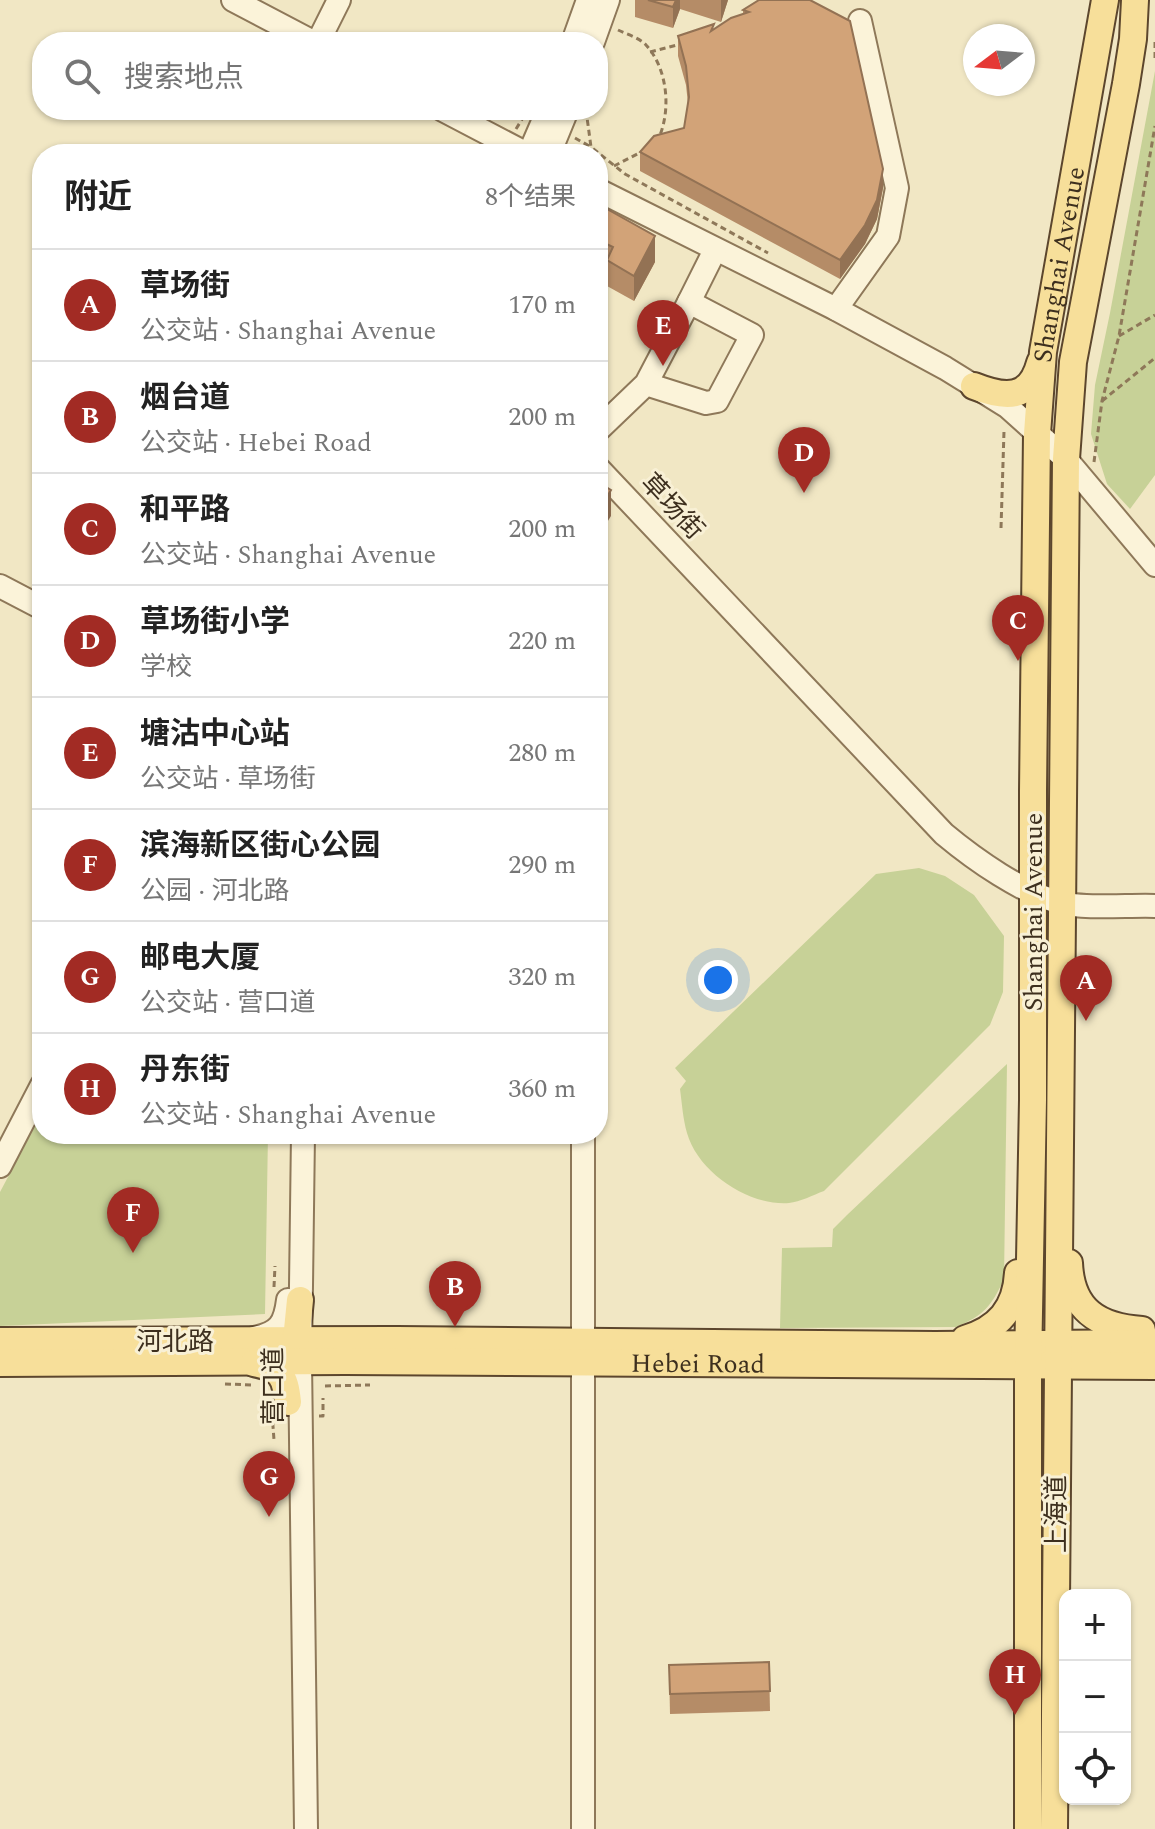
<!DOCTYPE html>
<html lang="zh">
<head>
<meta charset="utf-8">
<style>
	:root { --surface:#fff; --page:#f2f2f2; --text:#222; --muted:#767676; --line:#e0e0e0; --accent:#a22b24 }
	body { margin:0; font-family:Spectral,"Noto Sans SC",serif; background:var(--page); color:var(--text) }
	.controls { position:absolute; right:24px; bottom:24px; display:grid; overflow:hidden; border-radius:16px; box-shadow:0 2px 6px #0004 }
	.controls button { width:72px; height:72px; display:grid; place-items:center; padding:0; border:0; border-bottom:2px solid var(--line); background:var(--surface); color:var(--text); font:40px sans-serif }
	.compass { position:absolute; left:963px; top:24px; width:72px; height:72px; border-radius:50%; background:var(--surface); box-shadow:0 2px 6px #0004; rotate:254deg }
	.you { position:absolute; left:718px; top:980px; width:28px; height:28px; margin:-20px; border:6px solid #fff; border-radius:50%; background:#1a73e8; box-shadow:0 0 0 12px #1a73e833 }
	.badge { display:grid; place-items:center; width:52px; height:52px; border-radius:50%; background:var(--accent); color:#fff; font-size:26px; font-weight:700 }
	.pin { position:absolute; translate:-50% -66px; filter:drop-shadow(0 2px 4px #0008) }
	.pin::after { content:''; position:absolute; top:42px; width:28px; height:24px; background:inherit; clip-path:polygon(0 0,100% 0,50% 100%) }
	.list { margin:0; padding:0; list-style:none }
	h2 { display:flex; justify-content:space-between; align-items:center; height:104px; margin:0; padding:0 32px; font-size:34px }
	h2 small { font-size:26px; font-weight:400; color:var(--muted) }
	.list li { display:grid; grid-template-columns:52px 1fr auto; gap:24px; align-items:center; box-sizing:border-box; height:112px; padding:0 32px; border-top:2px solid var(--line) }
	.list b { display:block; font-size:30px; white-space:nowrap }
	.list p { margin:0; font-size:26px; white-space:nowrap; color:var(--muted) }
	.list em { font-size:26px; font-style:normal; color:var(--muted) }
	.icon { flex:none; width:44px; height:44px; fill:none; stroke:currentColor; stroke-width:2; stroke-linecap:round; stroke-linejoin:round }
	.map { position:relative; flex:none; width:1155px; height:1829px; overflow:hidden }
	.search { position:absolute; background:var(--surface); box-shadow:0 2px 6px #0004; left:32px; top:32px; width:576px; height:88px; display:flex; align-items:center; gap:20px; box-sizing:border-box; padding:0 28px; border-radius:32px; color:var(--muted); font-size:30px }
	.panel { position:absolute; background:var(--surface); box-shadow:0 2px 6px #0004; left:32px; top:144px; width:576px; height:1000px; border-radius:32px }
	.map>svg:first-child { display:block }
	.green { fill:#c7d197 }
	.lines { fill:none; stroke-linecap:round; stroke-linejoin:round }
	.minor-casing { stroke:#8e7859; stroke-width:26 }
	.major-casing { stroke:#5c462d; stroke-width:30 }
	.path { stroke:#8e7859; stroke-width:3; stroke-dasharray:6 4; stroke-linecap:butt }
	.minor { stroke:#fbf3d9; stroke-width:22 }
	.major { stroke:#f7df9a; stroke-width:26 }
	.wall { fill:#b58c67 }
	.shaded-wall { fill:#937254 }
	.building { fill:#d2a378; stroke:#937254; stroke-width:2 }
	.labels { text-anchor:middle; stroke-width:6; stroke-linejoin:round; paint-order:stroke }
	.street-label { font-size:26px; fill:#3d2f1e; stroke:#f8f0d5 }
</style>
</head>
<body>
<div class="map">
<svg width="1155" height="1829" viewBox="0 0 1155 1829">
	<rect width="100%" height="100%" fill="#f1e7c4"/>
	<g class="green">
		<path d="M1155 71V475L1130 509 1107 484 1091 434 1095 385 1110 313Z"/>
		<path d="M919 868 945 876 974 895 1004 936 1003 992 990 1025 824 1191C813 1195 800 1202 789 1203 748 1206 698 1172 687 1133 683 1119 682 1104 680 1089L686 1081 675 1068 876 874Z"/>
		<path d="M1007 1064 1004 1279C991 1307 984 1315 956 1327L780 1328 782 1248 832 1247 833 1229 847 1215Z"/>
		<path d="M42 1113V1134H268L265 1314 0 1326V1192Z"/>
	</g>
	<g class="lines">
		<g class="minor-casing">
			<g id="minor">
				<path d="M233 0 313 42"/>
				<path d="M318 42 339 0"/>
				<path d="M573 42 588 0"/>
				<path d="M593 42 608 0"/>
				<path d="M443 110 527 154"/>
				<path d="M529 154 548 110"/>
				<path d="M549 154 567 110"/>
				<path d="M598 190 836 309 945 368 1008 407 1066 459 1155 565"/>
				<path d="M689 302 715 250"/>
				<path d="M836 309 888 236 897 188 860 21"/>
				<path d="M598 430 646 384 689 302 752 335 717 401 706 403 646 384"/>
				<path d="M598 468 944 834C974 859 1023 894 1062 903 1084 909 1130 905 1155 906"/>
				<path d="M0 586 42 608"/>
				<path d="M303 1134 300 1361 306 1829"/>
				<path d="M583 1134V1829"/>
				<path d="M0 1166 42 1085"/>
				<path d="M254 1338C279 1333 285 1324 288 1300"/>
			</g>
		</g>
		<g class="major-casing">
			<g id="major">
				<path d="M974 386C1004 398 1030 401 1040 363"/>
				<path d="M1069 1263C1071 1310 1098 1327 1142 1330"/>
				<path d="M965 1339C998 1329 1016 1309 1018 1273"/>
				<path d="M0 1341 397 1340 935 1345 1155 1343"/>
				<path d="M285 1351 296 1340 300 1300"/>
				<path id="s1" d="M0 1363 345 1361 1155 1366"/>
				<path d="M254 1363C281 1369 285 1375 288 1402"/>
				<path id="s2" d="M1028 1829V1365L1033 1100V791L1037 434 1043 352 1105 0"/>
				<path d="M1054 1829 1066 459 1073 362 1126 84 1133 39 1135 0"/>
			</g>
		</g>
		<g class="path">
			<path d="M618 30C626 34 640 38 646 45 667 68 671 107 660 135"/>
			<path d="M1155 42V62"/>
			<path d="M650 52 681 44"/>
			<path d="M586 110 591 147 625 174 768 253"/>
			<path d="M516 129 526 113"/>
			<path d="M575 138 591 147 588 154"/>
			<path d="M614 166 643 151"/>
			<path d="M1119 336 1155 315"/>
			<path d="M1102 401 1155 358"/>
			<path d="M1094 462 1102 401 1119 336 1155 126"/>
			<path d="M1001 528 1004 431"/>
			<path d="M274 1287 275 1266"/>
			<path d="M225 1384 254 1385"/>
			<path d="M325 1386 370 1385"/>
			<path d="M272 1413 274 1440"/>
			<path d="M319 1416H323V1398"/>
		</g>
		<use href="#minor" class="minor"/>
		<use href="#major" class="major"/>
	</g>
	<g class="wall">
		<path d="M635 0H728L721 22 680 9 673 28 635 17Z"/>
		<path d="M759 0 883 188 877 219 865 244 840 279 640 171V152L684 128 688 104 686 85 678 56V36L714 30 743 14V10Z"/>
		<path d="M598 204 655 262 634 301 607 286V270L598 265Z"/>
		<path d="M769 1662 770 1711 670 1714 669 1665Z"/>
	</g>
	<g class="shaded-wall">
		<path d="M676 0H680V9L673 28V7Z"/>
		<path d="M721 0H728L721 22Z"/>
		<path d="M883 169V188L877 219 865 244 840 279V260Z"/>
		<path d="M655 236V262L634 301V276Z"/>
		<path d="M611 490V516L598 537V512Z"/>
	</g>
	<g class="building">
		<path d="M648 0H676L673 7Z"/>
		<path d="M759 0H810L850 21 883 169 877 200 865 225 840 260 640 152 654 136 684 128 689 97 686 66 678 36 714 24 711 31 731 18 749 12 743 10Z"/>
		<path d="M598 204 655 236 634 276 607 260 613 247 598 240Z"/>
		<path d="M598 482 611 490 598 512Z"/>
		<path d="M769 1662 770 1691 670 1694 669 1665Z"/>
	</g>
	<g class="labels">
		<g class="street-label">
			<text dy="9" stroke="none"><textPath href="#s2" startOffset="1566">Shanghai Avenue</textPath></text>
			<text transform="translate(673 506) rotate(47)" y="9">草场街</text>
			<text transform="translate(1033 912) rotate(-90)" y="9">Shanghai Avenue</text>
			<text x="175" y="1350">河北路</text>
			<text dy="9" stroke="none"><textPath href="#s1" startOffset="698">Hebei Road</textPath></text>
			<text transform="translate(273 1386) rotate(-90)" y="9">营口道</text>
			<text transform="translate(1056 1514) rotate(-90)" y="9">上海道</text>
		</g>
	</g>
</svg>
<div class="controls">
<button>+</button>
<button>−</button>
<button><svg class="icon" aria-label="locate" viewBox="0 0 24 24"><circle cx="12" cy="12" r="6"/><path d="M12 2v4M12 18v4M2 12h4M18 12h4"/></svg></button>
</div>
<svg class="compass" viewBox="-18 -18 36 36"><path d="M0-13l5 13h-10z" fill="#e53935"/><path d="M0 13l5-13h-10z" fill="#767676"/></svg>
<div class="you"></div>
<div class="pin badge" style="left:1086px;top:1021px">A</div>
<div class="pin badge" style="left:455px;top:1327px">B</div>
<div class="pin badge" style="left:1018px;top:661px">C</div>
<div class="pin badge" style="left:804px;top:493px">D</div>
<div class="pin badge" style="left:663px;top:366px">E</div>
<div class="pin badge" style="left:133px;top:1253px">F</div>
<div class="pin badge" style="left:269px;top:1517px">G</div>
<div class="pin badge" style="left:1015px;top:1715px">H</div>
<div class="search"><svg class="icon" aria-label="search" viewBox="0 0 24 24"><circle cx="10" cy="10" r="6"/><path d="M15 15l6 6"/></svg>搜索地点</div>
<section class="panel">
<h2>附近<small>8个结果</small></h2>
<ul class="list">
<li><span class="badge">A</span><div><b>草场街</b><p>公交站 · Shanghai Avenue</p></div><em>170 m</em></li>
<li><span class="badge">B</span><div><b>烟台道</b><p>公交站 · Hebei Road</p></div><em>200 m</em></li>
<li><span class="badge">C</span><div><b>和平路</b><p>公交站 · Shanghai Avenue</p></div><em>200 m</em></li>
<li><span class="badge">D</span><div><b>草场街小学</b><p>学校</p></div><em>220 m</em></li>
<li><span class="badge">E</span><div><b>塘沽中心站</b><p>公交站 · 草场街</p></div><em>280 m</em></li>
<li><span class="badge">F</span><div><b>滨海新区街心公园</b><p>公园 · 河北路</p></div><em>290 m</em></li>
<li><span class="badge">G</span><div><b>邮电大厦</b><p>公交站 · 营口道</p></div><em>320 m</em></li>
<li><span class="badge">H</span><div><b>丹东街</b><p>公交站 · Shanghai Avenue</p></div><em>360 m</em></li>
</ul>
</section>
</div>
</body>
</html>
